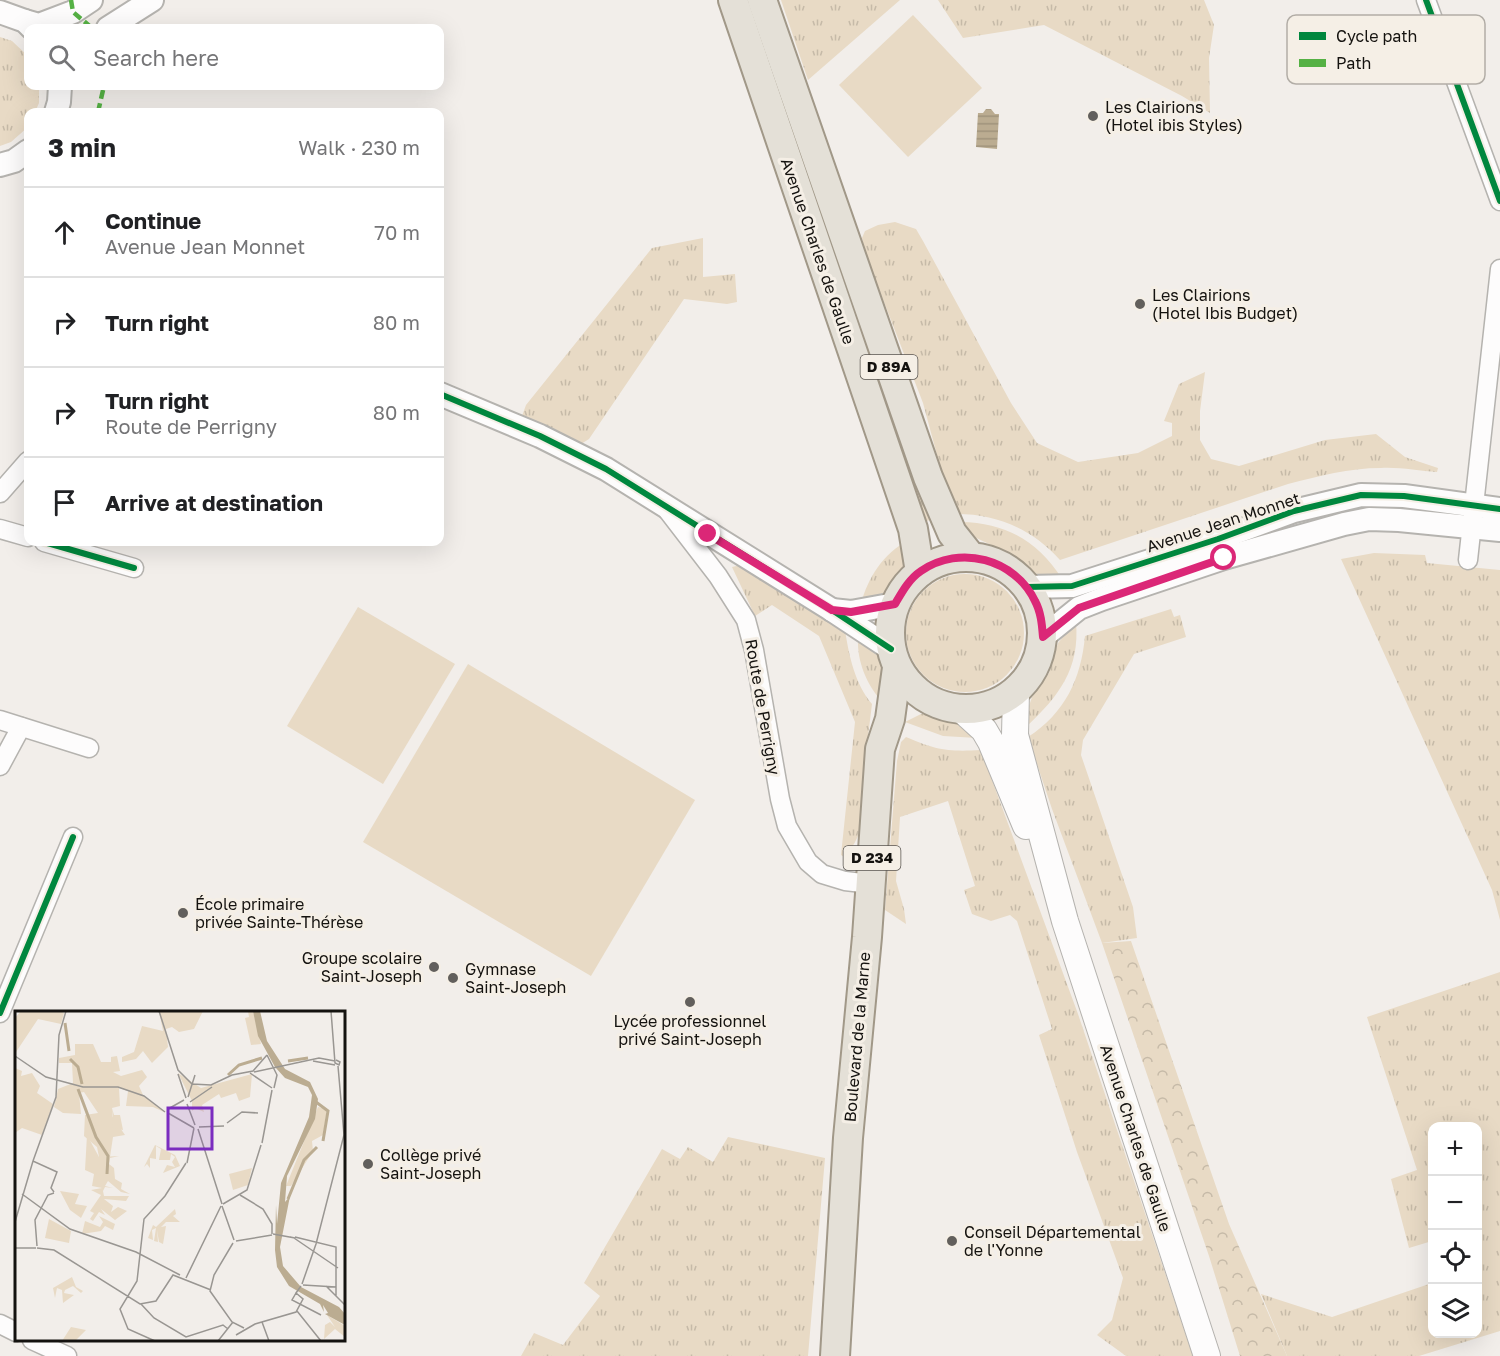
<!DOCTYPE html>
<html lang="en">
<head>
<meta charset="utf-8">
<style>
	:root { --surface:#fff; --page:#f6f6f6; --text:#202124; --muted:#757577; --line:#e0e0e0 }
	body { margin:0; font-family:"Golos Text",sans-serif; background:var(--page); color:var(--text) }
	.controls { position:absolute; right:18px; bottom:18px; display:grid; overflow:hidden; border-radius:12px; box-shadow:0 6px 24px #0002 }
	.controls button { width:54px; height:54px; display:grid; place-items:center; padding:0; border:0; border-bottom:2px solid var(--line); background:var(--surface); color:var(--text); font:30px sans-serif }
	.stop { position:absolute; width:18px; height:18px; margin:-14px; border:4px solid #db2777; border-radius:50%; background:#fff }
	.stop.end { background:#db2777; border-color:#fff; box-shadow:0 2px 6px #0008 }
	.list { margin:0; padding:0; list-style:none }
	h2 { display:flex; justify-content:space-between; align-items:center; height:78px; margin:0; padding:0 24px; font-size:26px }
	h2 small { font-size:20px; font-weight:400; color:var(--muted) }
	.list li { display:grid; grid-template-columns:39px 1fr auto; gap:18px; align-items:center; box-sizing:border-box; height:90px; padding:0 24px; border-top:2px solid var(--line) }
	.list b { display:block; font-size:22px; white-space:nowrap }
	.list p { margin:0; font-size:20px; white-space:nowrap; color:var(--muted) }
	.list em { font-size:20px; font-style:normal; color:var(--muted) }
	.icon { flex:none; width:33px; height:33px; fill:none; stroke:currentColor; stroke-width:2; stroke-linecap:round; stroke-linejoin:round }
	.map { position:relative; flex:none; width:1500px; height:1356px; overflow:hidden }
	.search { position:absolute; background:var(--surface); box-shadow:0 6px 24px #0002; left:24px; top:24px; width:420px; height:66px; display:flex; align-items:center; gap:15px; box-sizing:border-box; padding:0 21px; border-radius:12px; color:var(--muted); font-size:22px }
	.panel { position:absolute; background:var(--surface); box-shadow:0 6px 24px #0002; left:24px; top:108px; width:420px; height:438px; border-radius:12px }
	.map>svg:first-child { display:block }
	.grass { fill:url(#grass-tufts) }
	.forest { fill:url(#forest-crowns) }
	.green { fill:#e8dac5 }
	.water { fill:url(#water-rules) }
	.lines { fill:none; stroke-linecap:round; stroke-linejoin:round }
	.minor-casing { stroke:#b5b3af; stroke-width:21 }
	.tertiary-casing { stroke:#b5b3af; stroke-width:26 }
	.secondary-casing { stroke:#b5b3af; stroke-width:28 }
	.primary-casing { stroke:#a19888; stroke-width:32 }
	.minor { stroke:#fdfcfc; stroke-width:18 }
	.tertiary { stroke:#fdfcfc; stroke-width:22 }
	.secondary { stroke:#fdfcfc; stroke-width:26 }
	.primary { stroke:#e4e0d7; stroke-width:28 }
	.quiet { stroke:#55b144; stroke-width:4.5; stroke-dasharray:9 4.5; stroke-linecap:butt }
	.cycleway-casing { stroke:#f5efe6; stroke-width:10 }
	.cycleway { stroke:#00873e; stroke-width:6 }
	.route { stroke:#db2777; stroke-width:8 }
	.poi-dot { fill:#625f5c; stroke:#f5efe6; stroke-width:2 }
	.labels { text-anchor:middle; stroke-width:6; stroke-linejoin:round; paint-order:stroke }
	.shield { fill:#f5efe6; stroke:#585450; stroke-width:1.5 }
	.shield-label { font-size:15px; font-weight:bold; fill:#14120f }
	.poi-label { font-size:16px; fill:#14120f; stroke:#f5efe6; text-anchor:start }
	.street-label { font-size:16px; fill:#14120f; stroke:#f5efe6 }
	.inset-river { fill:none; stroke:#bbac91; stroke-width:3 }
	.inset-road { fill:none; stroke:#999692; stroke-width:1.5 }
	.view { fill:#7b2cbf; fill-opacity:0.15; stroke:#7b2cbf; stroke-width:3 }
	.inset-edge { fill:none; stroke:#14120f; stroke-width:3 }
	.key { fill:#f5efe6; stroke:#b2ada6; stroke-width:1.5 }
	.key-label { font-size:16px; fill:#14120f }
</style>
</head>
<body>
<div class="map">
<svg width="1500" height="1356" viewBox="0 0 1500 1356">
	<defs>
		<pattern id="grass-tufts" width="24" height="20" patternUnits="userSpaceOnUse" patternTransform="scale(1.5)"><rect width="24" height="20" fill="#e8dac5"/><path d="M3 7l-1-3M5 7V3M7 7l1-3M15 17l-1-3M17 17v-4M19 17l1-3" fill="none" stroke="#c6baa8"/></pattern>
		<pattern id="forest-crowns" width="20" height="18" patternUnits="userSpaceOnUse" patternTransform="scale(1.5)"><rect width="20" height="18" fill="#e8dac5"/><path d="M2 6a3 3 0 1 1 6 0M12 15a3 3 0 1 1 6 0" fill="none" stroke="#c6baa8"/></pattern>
		<pattern id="water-rules" width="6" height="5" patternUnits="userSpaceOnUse" patternTransform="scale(1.5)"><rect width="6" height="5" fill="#bbac91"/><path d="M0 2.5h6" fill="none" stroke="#a0937c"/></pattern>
	</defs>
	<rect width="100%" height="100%" fill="#f2eeea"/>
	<g class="grass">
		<path d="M781 0H900L808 80Z"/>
		<path d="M938 0H1204L1214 25 1209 58 1210 113 1182 96 1044 25 963 38Z"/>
		<path d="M0 37 12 41 28 56V86H39V103L35 112H28V127L11 142 0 146Z"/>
		<path d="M895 222 916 229 923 241 1011 403 1037 443 1078 462 1138 453 1172 436V423L1164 421 1179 384 1205 372 1200 411V440L1211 459 1239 466 1325 440 1376 434 1405 457 1438 468 1437 472C1419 471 1400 467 1381 468 1349 468 1319 476 1288 484L1060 560C1033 530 998 514 957 514L947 492 923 403 865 253 862 238 865 231 878 225Z"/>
		<path d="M703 238V277L735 274 737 302 727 304 684 299 589 439 581 444 522 416 526 405 652 248Z"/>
		<path d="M841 260 933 519 924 522 832 262Z"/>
		<path d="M961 522C1006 523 1038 541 1062 579L1048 578 1037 574 1006 552 970 535Z"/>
		<path d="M908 541 903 567 881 597 861 604C867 579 884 552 908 541Z"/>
		<path d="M1374 553 1425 555 1427 563 1500 570V920L1492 890 1341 559Z"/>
		<path d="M741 565 845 630C849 656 855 684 872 704L862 785 859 834 854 844 844 857 841 855 855 722 819 636 772 605 755 616 732 567Z"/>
		<circle cx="965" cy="633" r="59"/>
		<path d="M1171 609 1174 617 1180 615 1186 637 1134 654 1083 740 1081 755 1133 907 1137 938 1102 943 1052 809 1028 737C1065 713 1081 679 1085 636Z"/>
		<path d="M1076 622C1080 669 1059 696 1026 727L1025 718 1032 697 1049 673 1058 643Z"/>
		<path d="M858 639C888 654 886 672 882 702 867 685 857 662 858 639Z"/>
		<path d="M921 714C948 714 957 721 977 738L943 736 905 722Z"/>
		<path d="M906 737C936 750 948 752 981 750L1078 1014 1193 1356H1126L1097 1335 1112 1320 1123 1278 1077 1152 1039 1035 1052 1029 1017 921 1010 915 991 921 972 914 964 890 975 886 948 801 900 817 896 881 904 909 906 924 885 910 897 761 901 742Z"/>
		<path d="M1500 972V1331L1419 1356H1287L1261 1294 1332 1317 1432 1283V1334H1478V1126H1432V1241L1409 1248 1391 1179 1417 1170 1367 1017Z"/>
		<path d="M728 1137 825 1158 808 1356H521L534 1333 563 1345 600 1296 584 1283 662 1149 680 1159 688 1147 713 1162Z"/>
	</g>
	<path class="forest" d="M1131 941 1229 1224 1287 1356H1240L1209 1256 1102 943Z"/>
	<g class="green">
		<path d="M913 15 982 88 908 157 839 85Z"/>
		<path d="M358 607 455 664 383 784 287 726Z"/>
		<path d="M468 664 695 800 591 976 363 842Z"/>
	</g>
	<path class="water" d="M986 109H991L995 114H999L997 149 976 147 978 113H983Z"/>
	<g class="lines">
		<g class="minor-casing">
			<g id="minor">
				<path d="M1426 0 1500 201"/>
				<path d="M0 493 28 461"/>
				<path d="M668 511 718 576 746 620 754 650 780 799 787 826 808 862 822 874 845 881 871 884"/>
				<path d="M0 529 28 537"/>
				<path d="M44 542 134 568"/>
				<path d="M1468 560 1500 269"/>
				<path d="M0 720 89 748"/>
				<path d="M0 766 21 727"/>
				<path d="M0 1013 73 837"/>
				<path d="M0 1324 16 1332"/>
				<path d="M32 1340 67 1356"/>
			</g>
		</g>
		<g class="tertiary-casing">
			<g id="tertiary">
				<path d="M0 12 25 21 32 28"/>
				<path d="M25 21 39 25 73 12 91 0"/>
				<path d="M108 28 152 0"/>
				<path d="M56 112 59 102 60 86"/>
				<path d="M0 165 14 161 28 151"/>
				<path d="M440 394 540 436 606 469 832 610 891 649"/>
				<path d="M1027 587 1072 586 1218 539 1294 511 1361 495 1404 496 1500 509"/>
				<path d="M832 610 851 612 895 604"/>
				<path d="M1043 637 1079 608 1102 599 1224 558 1344 524 1369 519 1399 520 1500 530"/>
			</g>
		</g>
		<g class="secondary-casing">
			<g id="secondary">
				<path d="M1016 692 1015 735 1065 921 1207 1356"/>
				<path d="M962 710 984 730 991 742 1026 826"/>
			</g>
		</g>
		<g class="primary-casing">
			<g id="primary">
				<path d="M733 0 913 529 920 572"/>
				<path d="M762 0 928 477 952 533 971 557"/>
				<circle cx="966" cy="633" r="76"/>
				<path d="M835 1356 848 1138 867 937 880 749 890 719 897 668"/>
			</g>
		</g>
		<use href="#minor" class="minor"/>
		<use href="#tertiary" class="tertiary"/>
		<use href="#secondary" class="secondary"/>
		<use href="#primary" class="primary"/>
		<g class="quiet">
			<path d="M71 0 73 12 92 28"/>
			<path d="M98 112 104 86"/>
		</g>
		<g class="cycleway-casing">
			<g id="cycleway">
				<path d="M1426 0 1500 201"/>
				<path d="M440 394 540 436 606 469 832 610 891 649"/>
				<path d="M44 542 134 568"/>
				<path d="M1027 587 1072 586 1218 539 1294 511 1361 495 1404 496 1500 509"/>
				<path d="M0 1013 73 837"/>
			</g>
		</g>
		<use href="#cycleway" class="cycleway"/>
	</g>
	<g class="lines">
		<path class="route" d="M708 534 832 610 851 612 895 604C902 592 909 579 921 571 960 544 1015 559 1035 601 1041 612 1042 625 1043 637L1079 608 1224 558"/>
	</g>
	<g class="poi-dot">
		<circle cx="1093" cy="116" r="6"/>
		<circle cx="1140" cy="304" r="6"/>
		<circle cx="183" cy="913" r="6"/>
		<circle cx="434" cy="967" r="6"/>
		<circle cx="453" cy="978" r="6"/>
		<circle cx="690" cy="1002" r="6"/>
		<circle cx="368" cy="1164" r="6"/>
		<circle cx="952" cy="1241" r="6"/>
	</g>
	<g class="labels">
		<g class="shield">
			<rect x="860.5" y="355" width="57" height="24" rx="4.5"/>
			<rect x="843.5" y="846" width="57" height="24" rx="4.5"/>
		</g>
		<g class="shield-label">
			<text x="889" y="372">D 89A</text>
			<text x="872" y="863">D 234</text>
		</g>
		<g class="poi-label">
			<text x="1105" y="113">Les Clairions<tspan x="1105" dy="18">(Hotel ibis Styles)</tspan></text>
			<text x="1152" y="301">Les Clairions<tspan x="1152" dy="18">(Hotel Ibis Budget)</tspan></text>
			<text x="195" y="910">École primaire<tspan x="195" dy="18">privée Sainte-Thérèse</tspan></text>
			<text x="422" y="964" text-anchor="end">Groupe scolaire<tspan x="422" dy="18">Saint-Joseph</tspan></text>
			<text x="465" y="975">Gymnase<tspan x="465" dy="18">Saint-Joseph</tspan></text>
			<text x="690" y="1027" text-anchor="middle">Lycée professionnel<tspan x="690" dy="18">privé Saint-Joseph</tspan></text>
			<text x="380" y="1161">Collège privé<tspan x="380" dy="18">Saint-Joseph</tspan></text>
			<text x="964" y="1238">Conseil Départemental<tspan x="964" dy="18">de l'Yonne</tspan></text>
		</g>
		<g class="street-label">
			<text transform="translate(818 251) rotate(71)" y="6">Avenue Charles de Gaulle</text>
			<text transform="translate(1223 522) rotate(-18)" y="6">Avenue Jean Monnet</text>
			<text transform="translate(763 707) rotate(80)" y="6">Route de Perrigny</text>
			<text transform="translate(857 1037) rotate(-85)" y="6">Boulevard de la Marne</text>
			<text transform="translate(1136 1138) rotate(72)" y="6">Avenue Charles de Gaulle</text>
		</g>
	</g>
	<g transform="translate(15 1011)">
		<rect width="330" height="330" fill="#f2eeea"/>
		<path d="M6 0H45L49 2 46 13 23 8 1 41 0 7ZM144 0H188L179 18 164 21 157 16 151 18 153 36 137 52 128 40 121 48 107 51V46L119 41 127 15 148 20ZM60 33H78L86 51H96V46L102 45 105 60 98 61 106 65 127 59 132 66 124 75 128 84 149 101 138 96 111 95 113 80 104 77 105 95 97 97V105L110 124 98 126 95 146H84L82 136 69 125 70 104 83 102 69 81 64 82 66 103 48 102 39 96 43 78 58 72 57 52H44V47L60 44ZM0 57 7 60 6 65 17 62 25 75 22 82 38 93 27 124 7 117 0 122ZM163 62 186 77 237 63 235 86 224 90 221 82 206 87 204 83 187 94 189 101 180 97 177 100V90ZM140 134 160 144 165 155 148 162 152 154 160 156 157 151 160 146 156 143 155 149H144L146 138 141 135V148L135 147V157L132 153 129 156ZM160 198 161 203 158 205 165 211H151L146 216 151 215 148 233 144 231 142 219 143 231 139 230 141 217 137 219 138 229 133 227 138 214 141 216Z" fill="#e8dac5"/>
		<path d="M233 0H238L246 33 236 34 230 7 234 6ZM97 97 99 104H105L108 119 90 115V113L81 115 80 112 90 109 98 115ZM72 124 84 146 104 145 95 147 94 153 99 157 100 168 107 172 106 178 115 183 106 181 93 170 90 175 98 177 90 176 88 180 89 185H114L111 190 89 188 98 195 96 201 103 196 112 200 100 209 86 198 90 204 84 201 78 210 75 208 79 202 75 200 86 184 76 179 87 177 77 175 79 163 70 159ZM45 180 64 183 60 193 72 195 66 207 55 199ZM84 205 100 213 98 219 90 215 86 220 67 223 70 210 85 216 88 211ZM34 208 56 220 54 232 30 227ZM57 266 61 276 68 280 66 282 58 275 50 279 49 282 59 284 48 292 47 279 42 277 40 287 38 277Z" fill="#e8dac5"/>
		<path d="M237 157 233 174 218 179 214 163Z" fill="#e8dac5"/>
		<path d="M303 96 312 98 308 124 297 130 298 140 276 175H271ZM312 304 330 315V326L320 318 309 328 310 314 315 311 320 316ZM56 316 71 319 60 330H47Z" fill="#e8dac5"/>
		<path d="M238 0H245L252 30 270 58 295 71 303 88 300 108 272 165 270 191 275 185 265 236 268 255 286 276 324 296 330 303V314L310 303 313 302 308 294 309 301 305 293 274 275 262 256 260 239 261 194 262 213 266 172 294 106 297 84 293 76 270 67 260 56 243 25Z" fill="#bbac91"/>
		<path class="inset-river" d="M50 12 54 40M55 48 63 56 67 73M273 50 293 47M213 64 224 54 247 47M63 78 81 126 93 145 92 163M301 91 313 100 308 130M273 188 289 149 302 136"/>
		<path class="inset-road" d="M144 0 163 59 177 73 196 74 217 64 238 60 252 44M316 0 320 52 324 54 325 51 321 49M252 44 262 64 259 77M0 45 31 66 68 76H103L129 85 150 101M298 50 320 54M239 61 304 47 320 50M235 62 257 77M163 63 171 87M173 86 180 64M175 91 197 76M172 93 180 114M153 98 169 89M153 102 179 117M212 112 227 101 243 102M184 116 209 115M183 118 207 193M247 132 257 79M18 150 41 86 44 24 51 0M172 152 179 117M7 183 55 218 121 241 165 264M225 184 248 198 257 213V223M208 193 232 179 246 134M207 195 219 229M0 211 18 150 42 161 36 177 39 181M258 223 280 227 275 226M280 226 321 236V286M279 227 323 257M221 230 257 224M218 232 199 264 195 280 217 311 229 317M22 235 20 209 33 184 39 182M0 237H21M22 237 39 239 125 293 141 290 158 264 196 279M171 267 206 195M287 273 301 233 329 124 323 55M288 274 321 276M311 275 330 294M281 282 277 289 306 304M126 293 139 307 171 326 208 314 213 318M282 300 306 330M247 311 254 330M221 324 240 313 281 301 288 288 281 282 286 275M140 330 113 318 105 298 122 270 129 208 150 185 171 152M203 330 218 311"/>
		<path class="view" d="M153 97H197V138H153Z"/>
		<rect width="330" height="330" class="inset-edge"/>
	</g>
	<rect x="1287" y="15" width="198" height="69" rx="9" class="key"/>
	<rect x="1299" y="32" width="27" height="8" fill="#00873e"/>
	<rect x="1299" y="59" width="27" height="8" fill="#55b144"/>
	<g class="key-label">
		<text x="1336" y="42">Cycle path</text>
		<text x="1336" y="69">Path</text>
	</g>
</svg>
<div class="controls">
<button>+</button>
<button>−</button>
<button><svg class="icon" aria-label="locate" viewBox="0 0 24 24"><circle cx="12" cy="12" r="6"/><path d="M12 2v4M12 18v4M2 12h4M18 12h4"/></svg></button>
<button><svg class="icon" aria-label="layers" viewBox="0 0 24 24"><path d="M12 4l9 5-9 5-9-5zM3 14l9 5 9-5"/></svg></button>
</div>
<div class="stop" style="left:1224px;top:558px"></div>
<div class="stop end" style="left:708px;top:534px"></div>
<div class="search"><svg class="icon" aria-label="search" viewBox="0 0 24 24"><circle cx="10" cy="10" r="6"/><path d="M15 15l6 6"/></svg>Search here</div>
<section class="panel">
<h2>3 min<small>Walk · 230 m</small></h2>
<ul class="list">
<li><svg class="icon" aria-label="ahead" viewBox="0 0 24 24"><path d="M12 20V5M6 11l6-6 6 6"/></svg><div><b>Continue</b><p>Avenue Jean Monnet</p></div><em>70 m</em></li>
<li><svg class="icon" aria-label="right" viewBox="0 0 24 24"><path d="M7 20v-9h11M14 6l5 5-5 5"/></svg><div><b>Turn right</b></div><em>80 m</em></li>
<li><svg class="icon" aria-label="right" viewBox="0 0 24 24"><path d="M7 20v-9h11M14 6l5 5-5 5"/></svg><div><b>Turn right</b><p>Route de Perrigny</p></div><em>80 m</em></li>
<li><svg class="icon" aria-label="arrive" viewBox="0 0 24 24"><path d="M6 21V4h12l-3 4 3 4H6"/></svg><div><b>Arrive at destination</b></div></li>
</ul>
</section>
</div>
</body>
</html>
